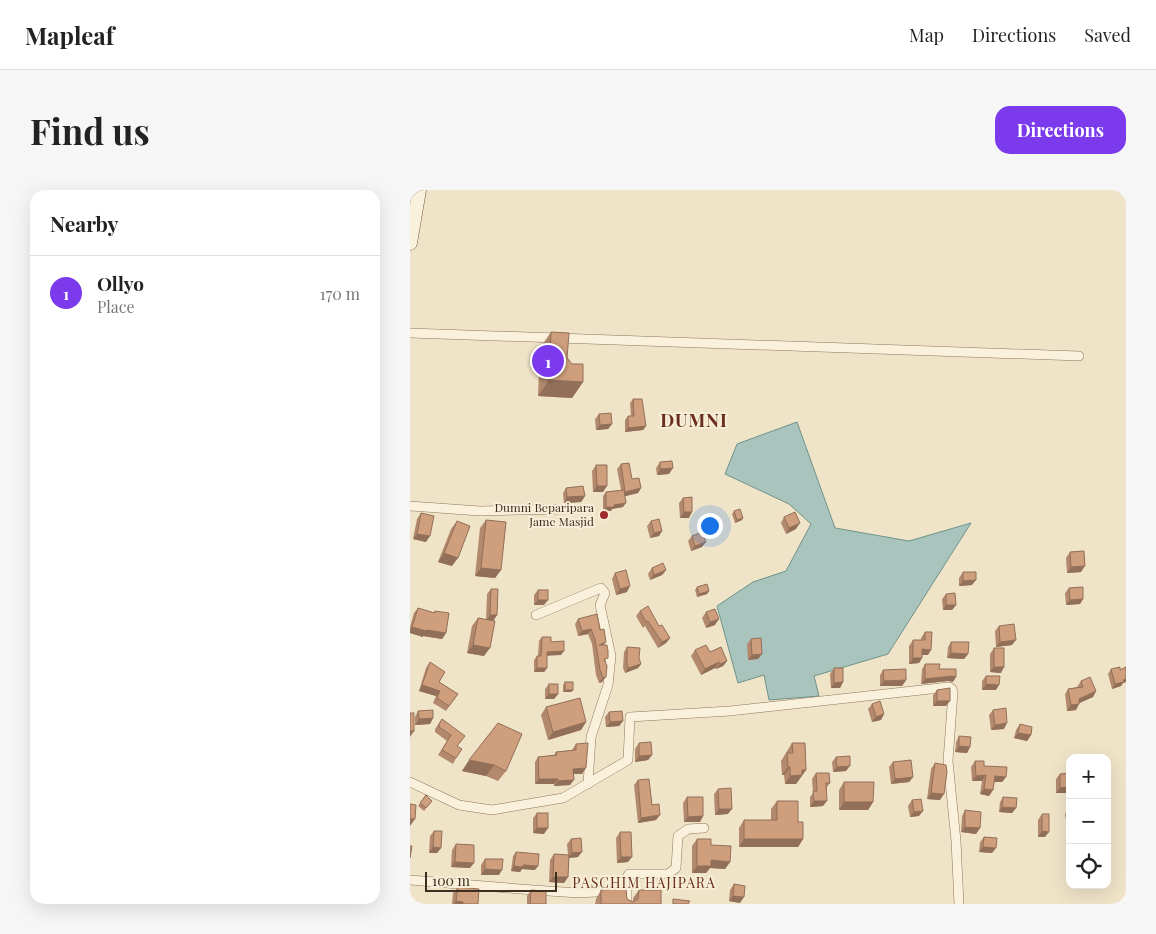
<!DOCTYPE html>
<html lang="en">
<head>
<meta charset="utf-8">
<style>
	:root { --surface:#fff; --page:#f6f6f6; --text:#222; --muted:#767676; --line:#e0e0e0; --accent:#7c3aed }
	body { margin:0; font-family:"Playfair Display",serif; background:var(--page); color:var(--text) }
	.controls { position:absolute; right:15px; bottom:15px; display:grid; overflow:hidden; border-radius:10px; box-shadow:0 5px 20px #0002 }
	.controls button { width:45px; height:45px; display:grid; place-items:center; padding:0; border:0; border-bottom:1px solid var(--line); background:var(--surface); color:var(--text); font:25px sans-serif }
	.scale { position:absolute; left:15px; bottom:12px; width:132px; box-sizing:border-box; padding-left:5px; border:2px solid #3d2e20; border-top:0; font-size:14px; line-height:18px; white-space:nowrap; color:#3d2e20; -webkit-text-stroke:4px #f7eed8; paint-order:stroke }
	.you { position:absolute; left:299px; top:335px; width:18px; height:18px; margin:-12px; border:4px solid #fff; border-radius:50%; background:#1a73e8; box-shadow:0 0 0 8px #1a73e833 }
	.badge { display:grid; place-items:center; width:32px; height:32px; border-radius:50%; background:var(--accent); color:#fff; font-size:16px; font-weight:700 }
	.pin { position:absolute; translate:-50% -50%; border:2px solid #fff; box-shadow:0 1px 5px #0006 }
	.list { margin:0; padding:0; list-style:none }
	h2 { display:flex; justify-content:space-between; align-items:center; height:65px; margin:0; padding:0 20px; font-size:21px }
	h2 small { font-size:16px; font-weight:400; color:var(--muted) }
	.list li { display:grid; grid-template-columns:32px 1fr auto; gap:15px; align-items:center; box-sizing:border-box; height:75px; padding:0 20px; border-top:1px solid var(--line) }
	.list b { display:block; font-size:19px; white-space:nowrap }
	.list p { margin:0; font-size:16px; white-space:nowrap; color:var(--muted) }
	.list em { font-size:16px; font-style:normal; color:var(--muted) }
	.icon { flex:none; width:28px; height:28px; fill:none; stroke:currentColor; stroke-width:2; stroke-linecap:round; stroke-linejoin:round }
	.map { position:relative; flex:none; width:716px; height:714px; overflow:hidden; border-radius:15px }
	header { display:flex; align-items:center; gap:30px; box-sizing:border-box; height:70px; padding:0 25px; background:var(--surface); border-bottom:1px solid var(--line) }
	header strong { font-size:24px }
	nav { display:flex; gap:28px; margin-inline-start:auto; font-size:18px }
	.intro { display:flex; align-items:center; justify-content:space-between; box-sizing:border-box; height:120px; padding:0 30px }
	h1 { margin:0; font-size:35px }
	.button { padding:12px 22px; border-radius:15px; background:var(--accent); color:#fff; font-size:18px; font-weight:700 }
	main { display:flex; gap:30px; padding:0 30px }
	aside { flex:1; background:var(--surface); border-radius:15px; box-shadow:0 5px 20px #0002 }
	.map>svg:first-child { display:block }
	.water { fill:#a9c4bc; stroke:#6f938a }
	.lines { fill:none; stroke-linecap:round; stroke-linejoin:round }
	.street-casing { stroke:#8d765c; stroke-width:10 }
	.secondary-casing { stroke:#6f573f; stroke-width:15 }
	.street { stroke:#faf1dc; stroke-width:9 }
	.secondary { stroke:#faf1dc; stroke-width:14 }
	.wall { fill:#b2896c }
	.shaded-wall { fill:#916f58 }
	.building { fill:#cf9f7d; stroke:#916f58 }
	.poi-dot { fill:#9e2a2b; stroke:#f7eed8; stroke-width:2 }
	.labels { text-anchor:middle; stroke-width:4; stroke-linejoin:round; paint-order:stroke }
	.poi-label { font-size:12px; fill:#3d2e20; stroke:#f7eed8; text-anchor:end }
	.neighbourhood-label { font-size:14px; letter-spacing:1px; fill:#6b2e1e; stroke:#f7eed8 }
	.district-label { font-size:18px; font-weight:bold; letter-spacing:1px; fill:#6b2e1e; stroke:#f7eed8 }
</style>
</head>
<body>
<header>
<strong>Mapleaf</strong>
<nav><a>Map</a><a>Directions</a><a>Saved</a></nav>
</header>
<div class="intro"><h1>Find us</h1><a class="button">Directions</a></div>
<main>
<aside>
<h2>Nearby<small></small></h2>
<ul class="list">
<li><span class="badge">1</span><div><b>Ollyo</b><p>Place</p></div><em>170 m</em></li>
</ul>
</aside>
<div class="map">
<svg width="716" height="714" viewBox="0 0 716 714">
	<rect width="100%" height="100%" fill="#f0e4c8"/>
	<path class="water" d="M387 232 425 338 499 351 561 333 478 464 404 486 409 506 359 510 354 485 328 493 307 416 343 392 376 381 401 334 379 314 315 284 327 254Z"/>
	<g class="lines">
		<g class="street-casing">
			<g id="street">
				<path d="M0 143 669 166"/>
				<path d="M0 316 70 321 157 319"/>
				<path d="M126 425 191 398 195 403 190 415 201 466 198 495 181 547 178 594"/>
				<path d="M0 592 49 615 82 620 153 608 218 570 220 527 320 521 539 497 542 499 543 502 538 571 546 651 549 714"/>
				<path d="M0 690 123 700 169 703 202 701"/>
				<path d="M217 714V687L219 684H258L266 678 268 646 278 639 294 638"/>
			</g>
		</g>
		<g class="secondary-casing">
			<path id="secondary" d="M0 53 9 0"/>
		</g>
		<use href="#street" class="street"/>
		<use href="#secondary" class="secondary"/>
	</g>
	<g class="wall">
		<path d="M141 142 173 192 162 208 128 206 130 158Z"/>
		<path d="M223 209 236 236 233 240 215 242V230L218 226H221L220 213Z"/>
		<path d="M189 224 202 234 198 239 186 240 185 229Z"/>
		<path d="M250 272 259 284 247 285 246 278Z"/>
		<path d="M211 274 222 289 231 298 228 303 215 306 213 317 202 319 201 321H193V306L196 302 211 300 207 279Z"/>
		<path d="M186 275 193 302H183L182 281Z"/>
		<path d="M156 298 175 306 171 312 154 313 153 303Z"/>
		<path d="M273 308 279 328H270L269 313Z"/>
		<path d="M324 321 332 330 325 333 322 324Z"/>
		<path d="M11 323 16 352 3 349 7 329Z"/>
		<path d="M374 327 386 339 376 344 371 333Z"/>
		<path d="M76 330 91 380 85 388 65 386 70 338Z"/>
		<path d="M47 331 42 376 28 372 41 339Z"/>
		<path d="M241 331 252 341 249 346 240 348 237 336Z"/>
		<path d="M282 346 292 357 281 361 278 351Z"/>
		<path d="M660 362 671 382 657 383 656 368Z"/>
		<path d="M242 378 256 380 252 385 240 390 238 384Z"/>
		<path d="M553 382 562 395 549 396V388Z"/>
		<path d="M205 383 217 402 206 405 202 389Z"/>
		<path d="M287 397 299 401 297 404 287 407 285 400Z"/>
		<path d="M659 398 673 409 670 414 656 415 655 403Z"/>
		<path d="M81 399 87 425 83 431 74 466 57 463 62 436 68 428 76 430 77 404Z"/>
		<path d="M128 400 134 415H124V405Z"/>
		<path d="M536 404 546 415 542 420H533L532 409Z"/>
		<path d="M8 418 24 423 25 421 36 443 32 449 13 446V447L0 443V437L4 423Z"/>
		<path d="M230 421 260 448 256 453 248 458 235 436 233 438 226 426Z"/>
		<path d="M296 422 305 435 296 438 292 428Z"/>
		<path d="M168 429 190 440 196 452 194 455 195 471 197 476 192 492 189 493 186 485 182 454 178 444 168 446 165 434Z"/>
		<path d="M589 436 602 455 586 457 585 441Z"/>
		<path d="M515 442 518 465H512V468L509 473 499 474V456L503 450H511V448Z"/>
		<path d="M132 447 141 452 151 465H137V478L134 482H124V470L127 466H128L129 451Z"/>
		<path d="M341 449 348 469 338 470 337 454Z"/>
		<path d="M541 452 558 464 554 469 537 468 538 457Z"/>
		<path d="M217 457 231 474 228 478 215 483 213 478 214 462Z"/>
		<path d="M584 458 591 483 580 482V464Z"/>
		<path d="M285 460 300 462 317 471 313 476 306 479 305 478 291 485 281 466Z"/>
		<path d="M20 472 29 492 48 504 36 521 23 513 26 506 9 501 16 478Z"/>
		<path d="M515 474 543 492 538 491 511 494 512 479Z"/>
		<path d="M716 477V492L713 493 711 496 702 499 698 484 701 479 710 480Z"/>
		<path d="M424 478 433 492 430 498H421L420 484Z"/>
		<path d="M473 480 496 490 492 496H470V485Z"/>
		<path d="M576 486 586 500H572V491Z"/>
		<path d="M671 491 686 501 683 507 669 513 666 520 657 521 655 504 658 499 667 497Z"/>
		<path d="M155 492 163 500 161 502H153V495Z"/>
		<path d="M139 494 148 504 144 509H135V499Z"/>
		<path d="M527 500 536 516H523V505Z"/>
		<path d="M462 514 474 524 471 530 462 532 458 519Z"/>
		<path d="M136 517 176 532 171 540 138 550 131 525Z"/>
		<path d="M583 520 594 539 581 540 579 525Z"/>
		<path d="M8 521 23 528 20 534 5 535V527Z"/>
		<path d="M199 522 213 531 209 536 196 537 195 527Z"/>
		<path d="M32 529 51 551 47 556 46 568 43 574 28 565 37 551 25 542V539Z"/>
		<path d="M88 533 96 581 88 591 76 586 52 581Z"/>
		<path d="M610 534 621 545 617 551 604 548 606 540Z"/>
		<path d="M549 546 560 557 557 563 545 562 546 552Z"/>
		<path d="M229 553 242 565 238 570 225 572V559Z"/>
		<path d="M382 553 396 580 386 594H375L374 585H372L371 571Z"/>
		<path d="M166 554 172 584H164L160 595 144 596V594H125V572L128 567 144 565 146 562 162 560Z"/>
		<path d="M426 567 436 581 423 582 422 572Z"/>
		<path d="M565 571 596 587 592 592H584L583 600 579 606 570 604 572 591H562L561 577Z"/>
		<path d="M483 572 503 587 499 592 481 594 479 577Z"/>
		<path d="M525 573 530 610 517 609 521 579Z"/>
		<path d="M406 583 420 593 417 597 413 616 400 617V607L403 603 402 589Z"/>
		<path d="M650 584 656 603H646V589Z"/>
		<path d="M228 590 242 615 246 630 228 633 224 595Z"/>
		<path d="M434 592 463 612 458 620H429V600Z"/>
		<path d="M308 599 318 624 305 625 304 604Z"/>
		<path d="M16 605 22 611 14 621 8 616Z"/>
		<path d="M277 607 293 626 290 632H274L273 613Z"/>
		<path d="M593 607 606 618 602 623 589 622 590 612Z"/>
		<path d="M502 610 509 626 500 627 498 616Z"/>
		<path d="M367 611 388 632 393 649 388 657H329V638L334 630H361V619Z"/>
		<path d="M660 618V641H658L655 624 659 619Z"/>
		<path d="M555 620 570 638 566 644 551 642 552 626Z"/>
		<path d="M127 623 134 644 123 643V628Z"/>
		<path d="M632 624 635 647H628V630Z"/>
		<path d="M24 641 31 658 27 663H19L20 646Z"/>
		<path d="M210 642 218 672 207 673 206 648Z"/>
		<path d="M574 647 582 663 569 662 570 652Z"/>
		<path d="M161 649 168 667 159 668 158 687 154 693 139 692 140 670 144 664 158 665 157 654Z"/>
		<path d="M287 649 301 655 320 672 315 679 300 678 296 683H282V656Z"/>
		<path d="M46 654 60 678 41 677 42 660Z"/>
		<path d="M106 662 125 680 112 679 110 682 101 681 103 666Z"/>
		<path d="M75 669 89 685H71V675Z"/>
		<path d="M324 694 330 713 319 711 320 700Z"/>
		<path d="M48 697 68 714H42L43 703Z"/>
		<path d="M121 700 136 714H117V706Z"/>
		<path d="M191 700 217 709 223 712V708L229 700 251 714H185L186 709Z"/>
	</g>
	<g class="shaded-wall">
		<path d="M139 190 173 192 162 208 128 206Z"/>
		<path d="M202 234 198 239 186 240 190 235Z"/>
		<path d="M236 236 233 240 215 242 218 238Z"/>
		<path d="M263 278 259 284 247 285 250 279Z"/>
		<path d="M187 296H197L193 302H183Z"/>
		<path d="M231 298 228 303 212 307 215 302Z"/>
		<path d="M175 306 171 312 154 313 157 307Z"/>
		<path d="M216 313 213 317 202 319 201 321H193L196 317 204 315Z"/>
		<path d="M274 322H282L279 328H270Z"/>
		<path d="M333 328 332 330 325 333 327 330Z"/>
		<path d="M390 333 386 339 376 344 379 338Z"/>
		<path d="M252 341 249 346 240 348 244 343Z"/>
		<path d="M7 344 20 346 16 352 3 349Z"/>
		<path d="M296 352 292 357 281 361 285 356Z"/>
		<path d="M34 363 48 368 42 376 28 372Z"/>
		<path d="M675 376 671 382 657 383 661 377Z"/>
		<path d="M71 378 91 380 85 388 65 386Z"/>
		<path d="M256 380 252 385 240 390 244 385Z"/>
		<path d="M566 390 562 395 549 396 553 391Z"/>
		<path d="M220 396 217 402 206 405 210 399Z"/>
		<path d="M299 401 297 404 287 407 289 404Z"/>
		<path d="M673 409 670 414 656 415 660 410Z"/>
		<path d="M128 410H138L134 415H124Z"/>
		<path d="M536 415H546L542 420H533Z"/>
		<path d="M80 425H87L83 431H76Z"/>
		<path d="M309 429 305 435 296 438 300 432Z"/>
		<path d="M2 437 17 440 36 443 32 449 13 446V447L0 443V441Z"/>
		<path d="M181 439 178 444 168 446 172 441Z"/>
		<path d="M260 448 256 453 248 458 252 452Z"/>
		<path d="M606 450 602 455 586 457 590 452Z"/>
		<path d="M63 455 80 458 74 466 57 463Z"/>
		<path d="M512 459 521 460 518 465H508Z"/>
		<path d="M154 461 151 465 134 466 137 462Z"/>
		<path d="M541 463 558 464 554 469 537 468Z"/>
		<path d="M352 464 348 469 338 470 342 465Z"/>
		<path d="M503 468H512L509 473 499 474Z"/>
		<path d="M317 471 313 476 306 479 310 474Z"/>
		<path d="M309 472 305 478 291 485 295 479Z"/>
		<path d="M231 474 228 478 215 483 218 478Z"/>
		<path d="M584 477H594L591 483 580 482Z"/>
		<path d="M127 478H137L134 482H124Z"/>
		<path d="M542 486 546 487 543 492 538 491 511 494 515 489Z"/>
		<path d="M196 487 192 492 189 493 193 488Z"/>
		<path d="M716 489V492L713 493 711 496 702 499 705 494Z"/>
		<path d="M496 490 492 496H470L474 491Z"/>
		<path d="M433 492 430 498H421L424 493Z"/>
		<path d="M576 494 589 495 586 500H572Z"/>
		<path d="M12 495 30 501 26 506 9 501Z"/>
		<path d="M155 500H163L161 502H153Z"/>
		<path d="M686 501 683 507 665 515 669 509Z"/>
		<path d="M139 504H148L144 509H135Z"/>
		<path d="M527 511H540L536 516H523Z"/>
		<path d="M669 514 666 520 657 521 661 515Z"/>
		<path d="M474 524 471 530 462 532 466 527Z"/>
		<path d="M23 528 20 534 5 535 9 529Z"/>
		<path d="M213 531 209 536 196 537 200 532Z"/>
		<path d="M176 532 171 540 138 550 143 542Z"/>
		<path d="M597 533 594 539 581 540 585 535Z"/>
		<path d="M0 541H4L0 547Z"/>
		<path d="M608 543 621 545 617 551 604 548Z"/>
		<path d="M549 556 560 557 557 563 545 562Z"/>
		<path d="M242 565 238 570 225 572 229 566Z"/>
		<path d="M59 570 84 575 76 586 52 581Z"/>
		<path d="M440 576 436 581 423 582 427 577Z"/>
		<path d="M378 577H380L374 585H372Z"/>
		<path d="M176 578 172 584H159L163 579Z"/>
		<path d="M392 580H396L386 594H375L380 586Z"/>
		<path d="M576 585 572 591H562L566 586Z"/>
		<path d="M585 586 596 587 592 592H581Z"/>
		<path d="M503 587 499 592 481 594 485 589Z"/>
		<path d="M129 589H148L144 594H125Z"/>
		<path d="M164 590 160 595 144 596 148 591Z"/>
		<path d="M660 597 656 603H646L650 598Z"/>
		<path d="M574 599 583 600 579 606 570 604Z"/>
		<path d="M521 603 534 604 530 610 517 609Z"/>
		<path d="M404 611H417L413 616 400 617Z"/>
		<path d="M434 612H463L458 620H429Z"/>
		<path d="M592 617 606 618 602 623 589 622Z"/>
		<path d="M309 619H322L318 624 305 625Z"/>
		<path d="M513 621 509 626 500 627 504 622Z"/>
		<path d="M250 625 246 630 228 633 231 628Z"/>
		<path d="M293 626 290 632H274L278 627Z"/>
		<path d="M0 629H5L0 636Z"/>
		<path d="M555 637 570 638 566 644 551 642Z"/>
		<path d="M127 638H138L134 644 123 643Z"/>
		<path d="M632 641 639 642 635 647H628Z"/>
		<path d="M334 649H393L388 657H329Z"/>
		<path d="M23 657 31 658 27 663H19Z"/>
		<path d="M573 657 586 658 582 663 569 662Z"/>
		<path d="M172 662 168 667 158 668 162 663Z"/>
		<path d="M211 667H222L218 672 207 673Z"/>
		<path d="M301 670 320 672 315 679 300 678 296 683H282L287 676Z"/>
		<path d="M45 672 64 673 60 678 41 677Z"/>
		<path d="M113 675 128 676 125 680 112 679 110 682 101 681 104 676Z"/>
		<path d="M75 679 92 680 89 685H71Z"/>
		<path d="M143 687H158L154 693 139 692Z"/>
		<path d="M323 706 334 707 330 713 319 711Z"/>
		<path d="M46 711 53 712 52 714H44Z"/>
	</g>
	<g class="building">
		<path d="M141 142 159 143 157 168 162 174H173V192L139 190Z"/>
		<path d="M223 209H232L236 236 218 238V226H224Z"/>
		<path d="M201 223 202 234 190 235 189 224Z"/>
		<path d="M262 271 263 278 250 279V272Z"/>
		<path d="M219 273 222 289 229 288 231 298 215 302 211 274Z"/>
		<path d="M186 275H197V296H187Z"/>
		<path d="M173 296 175 306 157 307 156 298Z"/>
		<path d="M214 300 216 313 204 315V317H196V302Z"/>
		<path d="M282 307V322H274L273 308Z"/>
		<path d="M330 319 333 328 327 330 324 321Z"/>
		<path d="M385 322 390 333 379 338 374 327Z"/>
		<path d="M11 323 24 326 20 346 7 344Z"/>
		<path d="M249 329 252 341 244 343 241 331Z"/>
		<path d="M76 330 96 332 91 380 71 378Z"/>
		<path d="M47 331 60 336 48 368 34 363Z"/>
		<path d="M292 342 296 352 285 356 282 346Z"/>
		<path d="M674 361 675 376 661 377 660 362Z"/>
		<path d="M253 373 256 380 244 385 242 378Z"/>
		<path d="M216 380 220 396 210 399 205 383Z"/>
		<path d="M553 382H566V390L553 391Z"/>
		<path d="M297 394 299 401 289 404 287 397Z"/>
		<path d="M673 397V409L660 410 659 398Z"/>
		<path d="M81 399H88L87 425H80Z"/>
		<rect x="128" y="400" width="10" height="10"/>
		<path d="M545 403 546 415H536V404Z"/>
		<path d="M238 416 249 436 252 435 260 448 252 452 238 431 236 432 230 421Z"/>
		<path d="M8 418 25 423V421L39 423 36 443 17 440 16 441 2 437Z"/>
		<path d="M305 419 309 429 300 432 296 422Z"/>
		<path d="M187 424 190 440 194 439 196 452 189 455H197L198 461V468L194 469 197 476 196 487 193 488 190 480 185 449 181 439 172 441 168 429Z"/>
		<path d="M68 428 85 431 80 458 63 455Z"/>
		<path d="M604 434 606 450 590 452 589 436Z"/>
		<path d="M515 442H522L521 460 512 459V468H503V450H515Z"/>
		<path d="M132 447H141V452L154 451V461L137 462V478H127V466H131Z"/>
		<path d="M351 448 352 464 342 465 341 449Z"/>
		<path d="M541 452H559L558 464 541 463Z"/>
		<path d="M296 455 300 462 311 457 317 471 310 474 309 472 295 479 285 460Z"/>
		<path d="M217 457 230 458 229 468 231 474 218 478 217 474Z"/>
		<rect x="584" y="458" width="10" height="19"/>
		<path d="M20 472 35 482 29 492 48 504 39 516 27 508 30 501 12 495Z"/>
		<path d="M515 474H530L529 479H546V487L542 486 515 489Z"/>
		<path d="M710 477V480L716 477V489L713 490 714 492 705 494 701 479Z"/>
		<path d="M424 478H433V492L424 493Z"/>
		<path d="M496 479V490L474 491 473 480Z"/>
		<path d="M576 486H590L589 495 576 494Z"/>
		<path d="M680 487 686 501 669 509V514L661 515 658 499 673 497 671 491Z"/>
		<rect x="155" y="492" width="8" height="8"/>
		<rect x="139" y="494" width="9" height="10"/>
		<path d="M540 498V511H527V500Z"/>
		<path d="M170 508 176 532 143 542 136 517Z"/>
		<path d="M470 511 474 524 466 527 462 514Z"/>
		<path d="M596 518 597 533 585 535 583 520Z"/>
		<path d="M23 520V528L9 529 8 521Z"/>
		<path d="M212 521 213 531 200 532 199 522Z"/>
		<rect x="0" y="523" width="4" height="18"/>
		<path d="M32 529 55 546 47 556 52 559 46 568 32 560 41 545 29 537V534Z"/>
		<path d="M88 533 112 544 96 581 84 575 59 570Z"/>
		<path d="M610 534 622 537 621 545 608 543Z"/>
		<path d="M549 546 561 547 560 557 549 556Z"/>
		<path d="M241 552 242 565 229 566V553Z"/>
		<path d="M178 553 176 578 163 579 164 590 148 591V589H129L128 567 147 565 146 562 166 560V554Z"/>
		<path d="M382 553H395L396 580H392V585L380 586V577H378L377 563H383Z"/>
		<path d="M440 566V576L427 577 426 567Z"/>
		<path d="M501 570 503 587 485 589 483 572Z"/>
		<path d="M565 571H574V576L597 577 596 587 585 586 583 600 574 599 576 585 566 586Z"/>
		<path d="M525 573 536 575 537 582 534 604 521 603Z"/>
		<path d="M406 583H419L420 593H416L417 611H404L403 601H407Z"/>
		<path d="M659 583 660 597 650 598V584Z"/>
		<path d="M239 589 242 615 249 614 250 625 231 628 228 590Z"/>
		<path d="M434 592H464L463 612H434Z"/>
		<path d="M321 598 322 619H309L308 599Z"/>
		<path d="M16 605 22 611 16 618 10 613Z"/>
		<path d="M277 607H293V626L278 627Z"/>
		<path d="M593 607 607 608 606 618 592 617Z"/>
		<path d="M511 609 513 621 504 622 502 610Z"/>
		<path d="M367 611H388V632H393V649H334V630H367Z"/>
		<path d="M0 614 6 615 5 629H0Z"/>
		<path d="M555 620 571 622 570 638 555 637Z"/>
		<rect x="127" y="623" width="11" height="15"/>
		<path d="M632 624H639V642L632 641Z"/>
		<path d="M24 641H32L31 658 23 657Z"/>
		<path d="M210 642H221L222 667H211Z"/>
		<path d="M574 647 587 648 586 658 573 657Z"/>
		<path d="M171 648 172 662 162 663 161 649Z"/>
		<path d="M287 649H301V655L321 656 320 672 301 670V676H287Z"/>
		<path d="M46 654 64 655V673L45 672Z"/>
		<path d="M0 656H2L0 668Z"/>
		<path d="M106 662 129 664 128 676 113 675V677L104 676Z"/>
		<path d="M144 664 159 665 158 687H143Z"/>
		<path d="M75 669H93L92 680 75 679Z"/>
		<path d="M324 694 335 696 334 707 323 706Z"/>
		<path d="M48 697 69 699 68 714H53V712L46 711Z"/>
		<path d="M216 699 217 709 223 712 228 709 229 700H251V714H191V700Z"/>
		<path d="M121 700 136 701V714H120Z"/>
		<path d="M263 709 280 711 278 714H263Z"/>
	</g>
	<circle class="poi-dot" cx="194" cy="325" r="5"/>
	<g class="labels">
		<g class="poi-label">
			<text x="184" y="322">Dumni Beparipara<tspan x="184" dy="14">Jame Masjid</tspan></text>
		</g>
		<g class="neighbourhood-label">
			<text x="234" y="698">PASCHIM HAJIPARA</text>
		</g>
		<g class="district-label">
			<text x="284" y="237">DUMNI</text>
		</g>
	</g>
</svg>
<div class="controls">
<button>+</button>
<button>−</button>
<button><svg class="icon" aria-label="locate" viewBox="0 0 24 24"><circle cx="12" cy="12" r="6"/><path d="M12 2v4M12 18v4M2 12h4M18 12h4"/></svg></button>
</div>
<div class="scale">100 m</div>
<div class="you"></div>
<div class="pin badge" style="left:138px;top:171px">1</div>
</div>
</main>
</body>
</html>
